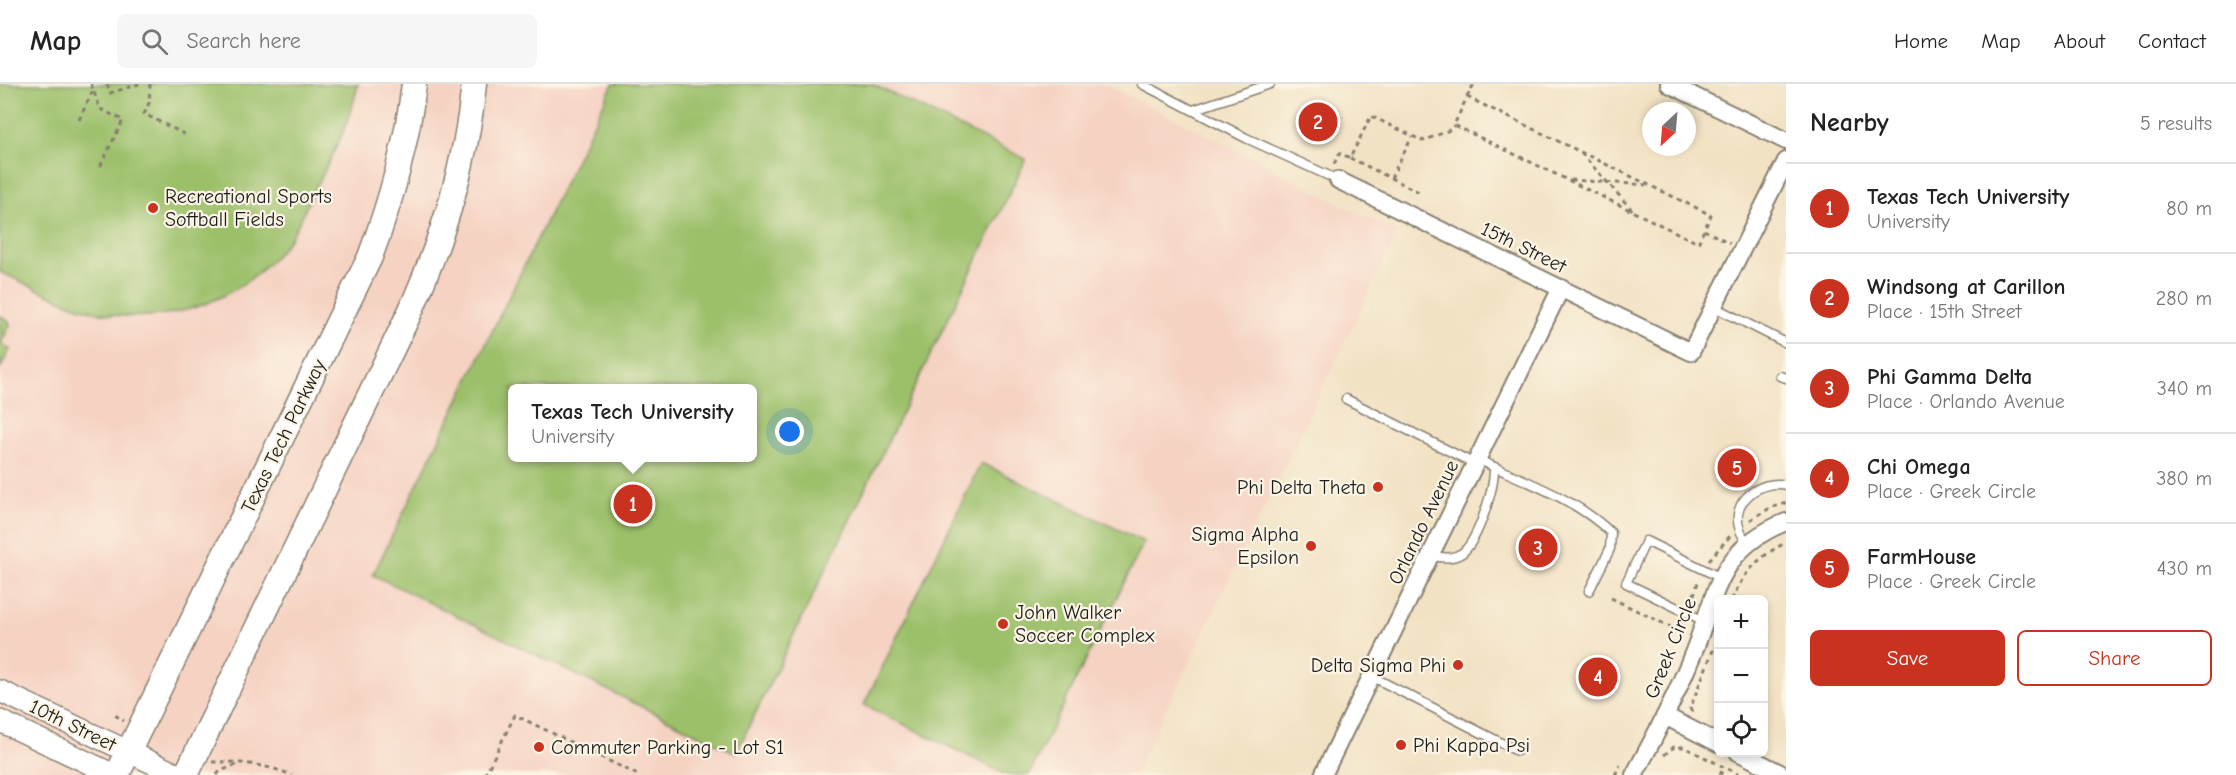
<!DOCTYPE html>
<html lang="en">
<head>
<meta charset="utf-8">
<style>
	:root { --surface:#fff; --page:#f6f6f6; --text:#222; --muted:#767676; --line:#e0e0e0; --accent:#c8321e }
	body { margin:0; font-family:"Comic Neue",sans-serif; background:var(--page); color:var(--text) }
	.controls { position:absolute; right:18px; bottom:18px; display:grid; overflow:hidden; border-radius:9px; box-shadow:0 3px 9px #0003 }
	.controls button { width:54px; height:54px; display:grid; place-items:center; padding:0; border:0; border-bottom:2px solid var(--line); background:var(--surface); color:var(--text); font:30px sans-serif }
	.compass { position:absolute; left:1642px; top:18px; width:54px; height:54px; border-radius:50%; background:var(--surface); box-shadow:0 3px 9px #0003; rotate:206deg }
	.you { position:absolute; left:790px; top:348px; width:21px; height:21px; margin:-15px; border:4px solid #fff; border-radius:50%; background:#1a73e8; box-shadow:0 0 0 9px #1a73e833 }
	.badge { display:grid; place-items:center; width:39px; height:39px; border-radius:50%; background:var(--accent); color:#fff; font-size:20px; font-weight:700 }
	.pin { position:absolute; translate:-50% -50%; border:3px solid #fff; box-shadow:0 2px 6px #0006 }
	.popup { position:absolute; left:508px; top:300px; width:249px; height:78px; box-sizing:border-box; display:grid; place-content:center; border-radius:9px; background:var(--surface); filter:drop-shadow(0 2px 4px #0005); font-size:20px; white-space:nowrap; color:var(--muted) }
	.popup b { font-size:22px; color:var(--text) }
	.popup::after { content:''; position:absolute; left:50%; top:100%; margin-left:-12px; border:12px solid transparent; border-top-color:var(--surface) }
	.list { margin:0; padding:0; list-style:none }
	h2 { display:flex; justify-content:space-between; align-items:center; height:78px; margin:0; padding:0 24px; font-size:26px }
	h2 small { font-size:20px; font-weight:400; color:var(--muted) }
	.list li { display:grid; grid-template-columns:39px 1fr auto; gap:18px; align-items:center; box-sizing:border-box; height:90px; padding:0 24px; border-top:2px solid var(--line) }
	.list b { display:block; font-size:22px; white-space:nowrap }
	.list p { margin:0; font-size:20px; white-space:nowrap; color:var(--muted) }
	.list em { font-size:20px; font-style:normal; color:var(--muted) }
	.actions { display:flex; gap:12px; padding:18px 24px }
	.actions a { flex:1; padding:14px 0; border:2px solid var(--accent); border-radius:9px; text-align:center; font-size:21px; color:var(--accent) }
	.actions .main { background:var(--accent); color:#fff }
	.icon { flex:none; width:33px; height:33px; fill:none; stroke:currentColor; stroke-width:2; stroke-linecap:round; stroke-linejoin:round }
	.map { position:relative; flex:none; width:1786px; height:691px; overflow:hidden }
	header { display:flex; align-items:center; gap:36px; box-sizing:border-box; height:84px; padding:0 30px; background:var(--surface); border-bottom:2px solid var(--line) }
	header strong { font-size:28px }
	nav { display:flex; gap:33px; margin-inline-start:auto; font-size:21px }
	.search { width:420px; height:54px; background:var(--page); display:flex; align-items:center; gap:15px; box-sizing:border-box; padding:0 21px; border-radius:9px; color:var(--muted); font-size:22px }
	main { display:flex }
	aside { flex:1; background:var(--surface) }
	.map>svg:first-child { display:block }
	.built { fill:#f5d2c2; fill-rule:evenodd }
	.park { fill:url(#park-tufts); stroke:#5c6e43; stroke-width:1.5 }
	.pitch { fill:#9cc06a; stroke:#5c6e43; stroke-width:1.5; fill-rule:evenodd }
	.lines { fill:none; stroke-linecap:round; stroke-linejoin:round }
	.service-casing { stroke:#877f70; stroke-width:11 }
	.minor-casing { stroke:#877f70; stroke-width:20 }
	.tertiary-casing { stroke:#877f70; stroke-width:24 }
	.secondary-casing { stroke:#877f70; stroke-width:27 }
	.path { stroke:#877f70; stroke-width:3; stroke-dasharray:4.5 4.5; stroke-linecap:butt }
	.service { stroke:#fff; stroke-width:8 }
	.minor { stroke:#fff; stroke-width:16 }
	.tertiary { stroke:#fff; stroke-width:21 }
	.secondary { stroke:#fff; stroke-width:24 }
	.poi-dot { fill:#c8321e; stroke:#fcf5e5; stroke-width:2 }
	.labels { text-anchor:middle; stroke-width:4.5; stroke-linejoin:round; paint-order:stroke }
	.poi-label { font-size:20px; fill:#1c1c1c; stroke:#fcf5e5; text-anchor:start }
	.street-label { font-size:20px; fill:#1c1c1c; stroke:#fcf5e5 }
</style>
</head>
<body>
<header>
<strong>Map</strong>
<div class="search"><svg class="icon" aria-label="search" viewBox="0 0 24 24"><circle cx="10" cy="10" r="6"/><path d="M15 15l6 6"/></svg>Search here</div>
<nav><a>Home</a><a>Map</a><a>About</a><a>Contact</a></nav>
</header>
<main>
<div class="map">
<svg width="1786" height="691" viewBox="0 0 1786 691">
	<defs>
		<pattern id="park-tufts" width="24" height="20" patternUnits="userSpaceOnUse" patternTransform="scale(1.5)"><rect width="24" height="20" fill="#9cc06a"/><path d="M3 7l-1-3M5 7V3M7 7l1-3M15 17l-1-3M17 17v-4M19 17l1-3" fill="none" stroke="#86a45b"/></pattern>
	</defs>
	<rect width="100%" height="100%" fill="#fcf5e5"/>
	<filter id="ink" filterUnits="userSpaceOnUse"><feTurbulence type="fractalNoise" baseFrequency=".0167" numOctaves="2"/><feDisplacementMap in="SourceGraphic" scale="12" xChannelSelector="R" yChannelSelector="G"/><feConvolveMatrix kernelMatrix="1 2 1 2 8 2 1 2 1" color-interpolation-filters="sRGB"/></filter>
	<filter id="wash" filterUnits="userSpaceOnUse"><feTurbulence type="fractalNoise" baseFrequency=".008" numOctaves="4" result="noise"/><feDisplacementMap in="SourceGraphic" scale="24" xChannelSelector="R" yChannelSelector="G"/><feGaussianBlur stdDeviation="1.35" result="paint"/><feColorMatrix in="noise" values="0 0 0 0 0 0 0 0 0 0 0 0 0 0 0 0 0 1.4 0 .05"/><feComposite in="paint" operator="in"/></filter>
	<g filter="url(#wash)">
		<rect width="100%" height="100%" fill="#f2e2c4"/>
		<path class="built" d="M0 0H1105L1271 82 1272 85 1398 149 1134 691H0ZM513 304H753V374H513Z"/>
		<path class="park" d="M0 232 8 236 10 241 1 260 10 265 0 285Z"/>
		<g class="pitch">
			<path d="M0 0H358C350 40 331 74 313 109 305 124 300 140 290 154 244 220 156 249 79 223 52 214 26 199 0 188Z"/>
			<path d="M613 0H872L1026 75 736 669 373 491ZM513 304H753V374H513Z"/>
			<path d="M981 379 1144 458 1029 691H1007L864 621Z"/>
		</g>
	</g>
	<g filter="url(#ink)">
		<g class="lines">
			<g class="service-casing">
				<g id="service">
					<path d="M1142 0 1246 54 1338 96"/>
					<path d="M1193 26 1270 0"/>
					<path d="M1714 223 1786 259"/>
					<path d="M1780 292 1786 294"/>
					<path d="M1346 315 1475 380"/>
					<path d="M1477 375C1521 396 1577 415 1611 449L1610 465 1589 507"/>
					<path d="M1747 459C1745 455 1741 450 1740 446 1729 417 1761 395 1786 401"/>
					<path d="M1430 472C1441 473 1452 476 1462 469 1478 457 1495 403 1494 383"/>
					<path d="M1704 537 1626 499 1646 457 1721 494"/>
					<path d="M1371 592 1517 667"/>
				</g>
			</g>
			<g class="minor-casing">
				<g id="minor">
					<path d="M1669 0 1786 57"/>
					<path d="M1338 96 1691 268 1786 77"/>
					<path d="M1665 632 1718 659"/>
					<path d="M1738 668 1784 691"/>
					<path d="M1323 691 1561 204"/>
					<path d="M1634 691C1656 651 1677 610 1694 567 1717 508 1719 464 1786 438"/>
				</g>
			</g>
			<g class="tertiary-casing">
				<g id="tertiary">
					<path d="M0 607 178 691"/>
					<path d="M0 637 114 691"/>
				</g>
			</g>
			<g class="secondary-casing">
				<g id="secondary">
					<path d="M117 691 370 173C391 117 407 60 414 0"/>
					<path d="M186 691 410 228C443 153 466 82 474 0"/>
				</g>
			</g>
			<g class="path">
				<path d="M91 0 100 25 123 36 100 83"/>
				<path d="M107 0 110 9 139 0"/>
				<path d="M150 0 149 19 144 30 186 51"/>
				<path d="M1467 13 1711 131 1698 159 1454 41Z"/>
				<path d="M1467 13 1474 0"/>
				<path d="M79 36 93 6"/>
				<path d="M1581 69 1633 127"/>
				<path d="M1350 74 1419 108"/>
				<path d="M1334 80 1340 69 1350 74 1371 32 1423 57 1452 45 1454 41"/>
				<path d="M1391 94 1412 53"/>
				<path d="M1571 96 1648 101"/>
				<path d="M1704 146 1730 159"/>
				<path d="M1750 436 1770 424 1786 419"/>
				<path d="M1709 476 1731 451"/>
				<path d="M1611 514 1681 548 1684 540"/>
				<path d="M1732 516C1742 490 1761 470 1786 459"/>
				<path d="M1691 520 1699 495"/>
				<path d="M1692 628 1690 624 1718 554"/>
				<path d="M115 631 124 637"/>
				<path d="M1664 671 1674 663H1684L1740 691"/>
				<path d="M212 678C239 677 267 681 292 691"/>
				<path d="M217 691 220 687 239 680"/>
				<path d="M485 691 515 631 638 691"/>
				<path d="M876 691H883"/>
				<path d="M1615 691 1620 681"/>
				<path d="M1720 691 1724 683"/>
			</g>
			<use href="#service" class="service"/>
			<use href="#minor" class="minor"/>
			<use href="#tertiary" class="tertiary"/>
			<use href="#secondary" class="secondary"/>
		</g>
	</g>
	<g class="poi-dot">
		<circle cx="153" cy="124" r="6"/>
		<circle cx="1378" cy="403" r="6"/>
		<circle cx="1311" cy="462" r="6"/>
		<circle cx="1003" cy="540" r="6"/>
		<circle cx="1458" cy="581" r="6"/>
		<circle cx="1401" cy="661" r="6"/>
		<circle cx="539" cy="663" r="6"/>
	</g>
	<g class="labels">
		<g class="poi-label">
			<text x="165" y="119">Recreational Sports<tspan x="165" dy="23">Softball Fields</tspan></text>
			<text x="1366" y="410" text-anchor="end">Phi Delta Theta</text>
			<text x="1299" y="457" text-anchor="end">Sigma Alpha<tspan x="1299" dy="23">Epsilon</tspan></text>
			<text x="1015" y="535">John Walker<tspan x="1015" dy="23">Soccer Complex</tspan></text>
			<text x="1446" y="588" text-anchor="end">Delta Sigma Phi</text>
			<text x="1413" y="668">Phi Kappa Psi</text>
			<text x="551" y="670">Commuter Parking - Lot S1</text>
		</g>
		<g class="street-label">
			<text transform="translate(1524 163) rotate(26)" y="7">15th Street</text>
			<text transform="translate(283 352) rotate(-64)" y="7">Texas Tech Parkway</text>
			<text transform="translate(1423 438) rotate(-64)" y="7">Orlando Avenue</text>
			<text transform="translate(1670 564) rotate(-68)" y="7">Greek Circle</text>
			<text transform="translate(73 641) rotate(26)" y="7">10th Street</text>
		</g>
	</g>
</svg>
<div class="controls">
<button>+</button>
<button>−</button>
<button><svg class="icon" aria-label="locate" viewBox="0 0 24 24"><circle cx="12" cy="12" r="6"/><path d="M12 2v4M12 18v4M2 12h4M18 12h4"/></svg></button>
</div>
<svg class="compass" viewBox="-18 -18 36 36"><path d="M0-13l5 13h-10z" fill="#e53935"/><path d="M0 13l5-13h-10z" fill="#767676"/></svg>
<div class="you"></div>
<div class="pin badge" style="left:633px;top:420px">1</div>
<div class="popup"><b>Texas Tech University</b>University</div>
<div class="pin badge" style="left:1318px;top:38px">2</div>
<div class="pin badge" style="left:1538px;top:464px">3</div>
<div class="pin badge" style="left:1598px;top:593px">4</div>
<div class="pin badge" style="left:1737px;top:384px">5</div>
</div>
<aside>
<h2>Nearby<small>5 results</small></h2>
<ul class="list">
<li><span class="badge">1</span><div><b>Texas Tech University</b><p>University</p></div><em>80 m</em></li>
<li><span class="badge">2</span><div><b>Windsong at Carillon</b><p>Place · 15th Street</p></div><em>280 m</em></li>
<li><span class="badge">3</span><div><b>Phi Gamma Delta</b><p>Place · Orlando Avenue</p></div><em>340 m</em></li>
<li><span class="badge">4</span><div><b>Chi Omega</b><p>Place · Greek Circle</p></div><em>380 m</em></li>
<li><span class="badge">5</span><div><b>FarmHouse</b><p>Place · Greek Circle</p></div><em>430 m</em></li>
</ul>
<div class="actions"><a class="main">Save</a><a>Share</a></div>
</aside>
</main>
</body>
</html>
